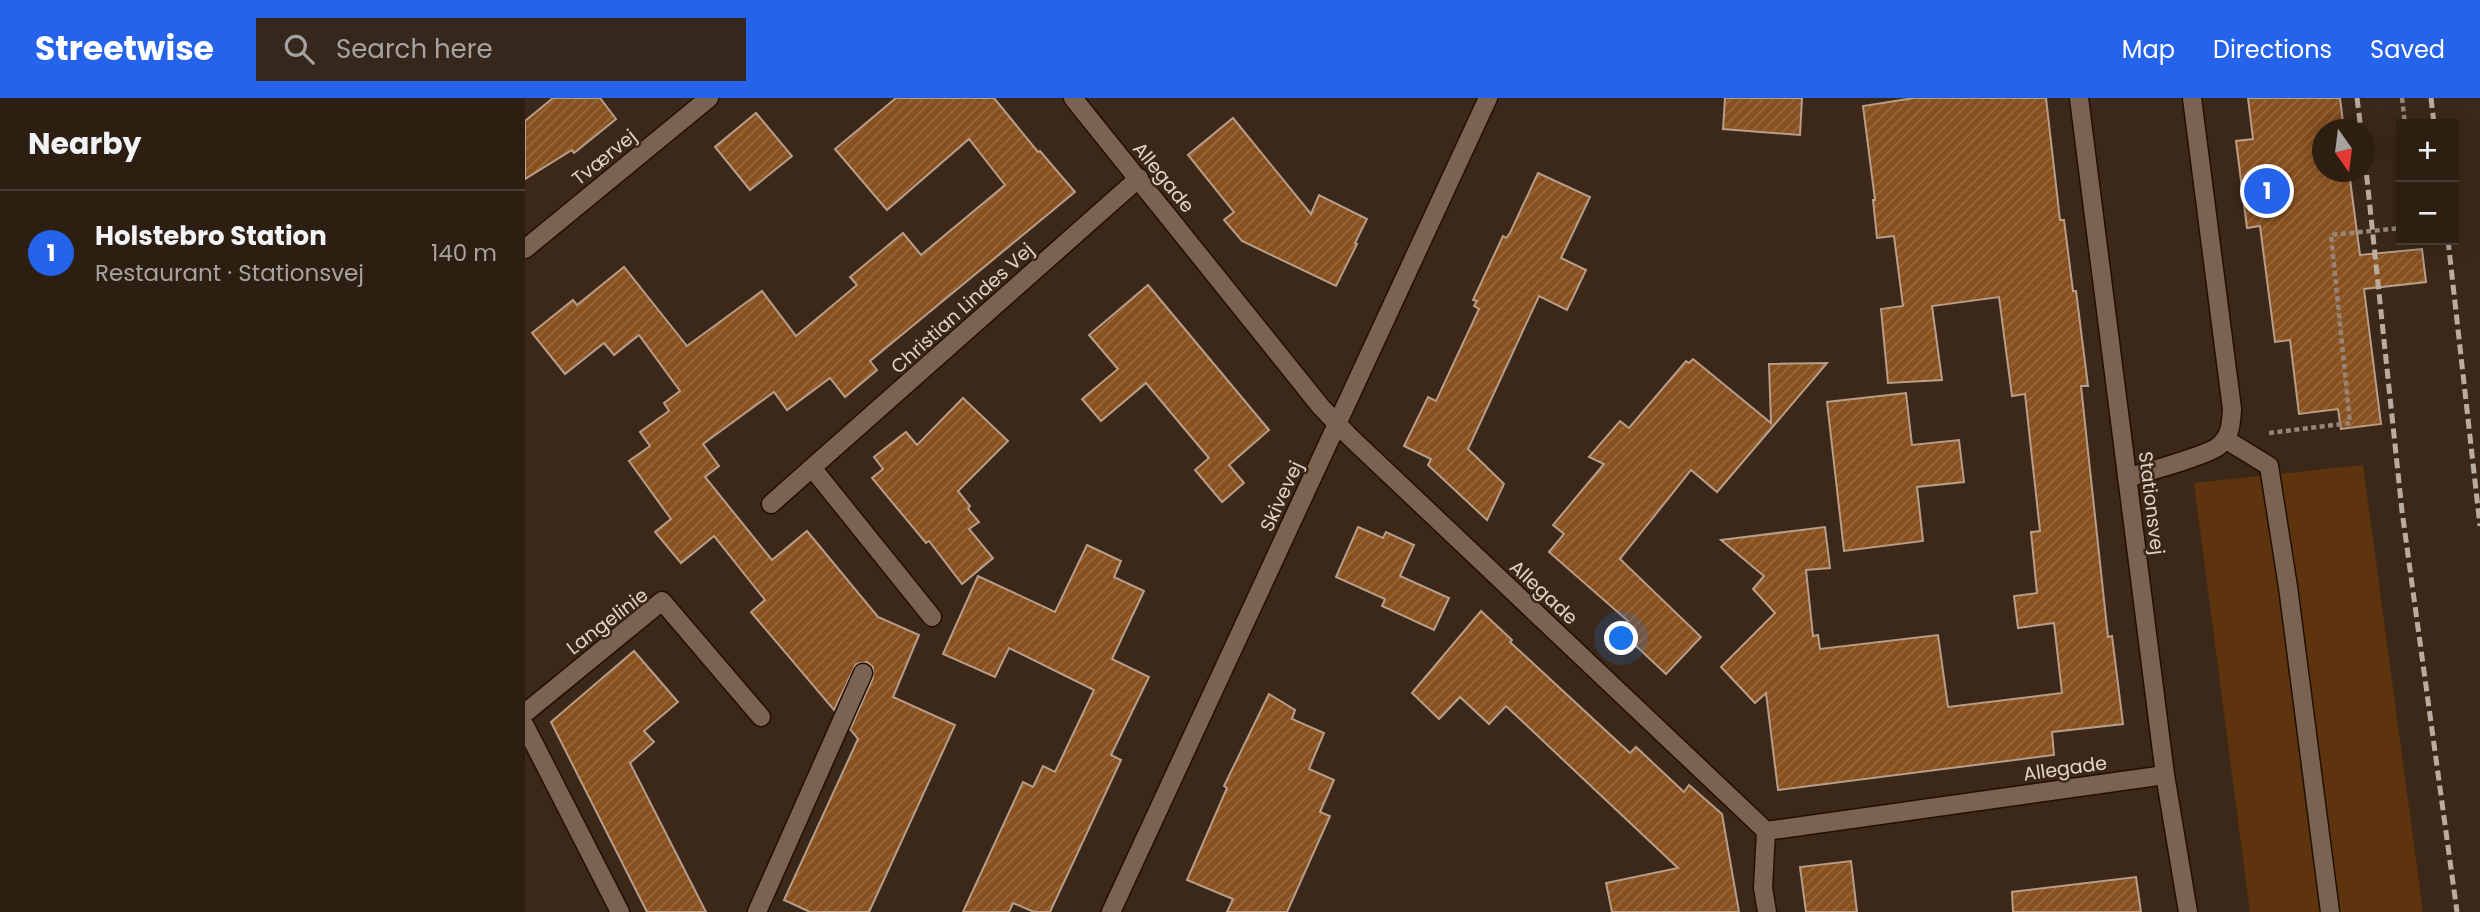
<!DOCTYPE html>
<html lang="en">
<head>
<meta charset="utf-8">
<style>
	:root { --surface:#2d1e12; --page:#35271b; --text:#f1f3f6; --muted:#a7a29f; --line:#483c32; --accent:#2563eb }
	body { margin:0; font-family:Poppins,sans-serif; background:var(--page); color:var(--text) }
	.controls { position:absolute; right:21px; top:21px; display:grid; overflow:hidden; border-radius:0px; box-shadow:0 4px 18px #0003 }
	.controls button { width:63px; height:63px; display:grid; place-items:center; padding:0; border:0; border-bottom:2px solid var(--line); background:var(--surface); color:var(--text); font:35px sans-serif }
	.compass { position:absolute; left:1787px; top:21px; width:63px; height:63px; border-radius:50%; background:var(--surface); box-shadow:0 4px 18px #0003; rotate:166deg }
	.you { position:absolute; left:1097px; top:541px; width:24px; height:24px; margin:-18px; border:5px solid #fff; border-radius:50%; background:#1a73e8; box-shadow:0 0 0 10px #1a73e833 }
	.badge { display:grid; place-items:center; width:46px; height:46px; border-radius:50%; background:var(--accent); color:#fff; font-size:23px; font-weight:700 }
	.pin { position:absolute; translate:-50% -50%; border:4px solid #fff; box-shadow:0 2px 7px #0006 }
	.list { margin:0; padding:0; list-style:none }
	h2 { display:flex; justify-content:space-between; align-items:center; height:91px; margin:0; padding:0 28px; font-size:30px }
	h2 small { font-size:23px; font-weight:400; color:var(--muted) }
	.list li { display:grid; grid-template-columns:46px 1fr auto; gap:21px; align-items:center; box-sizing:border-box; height:126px; padding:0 28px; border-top:2px solid var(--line) }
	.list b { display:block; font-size:26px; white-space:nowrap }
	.list p { margin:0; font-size:23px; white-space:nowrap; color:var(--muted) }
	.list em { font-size:23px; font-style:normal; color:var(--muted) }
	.icon { flex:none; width:38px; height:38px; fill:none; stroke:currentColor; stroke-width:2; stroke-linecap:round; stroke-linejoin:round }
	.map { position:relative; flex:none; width:1955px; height:814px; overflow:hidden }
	header { display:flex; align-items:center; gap:42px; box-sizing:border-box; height:98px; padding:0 35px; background:var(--accent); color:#fff }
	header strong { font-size:33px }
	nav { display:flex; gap:38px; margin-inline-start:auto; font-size:24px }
	.search { width:490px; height:63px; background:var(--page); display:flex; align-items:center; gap:18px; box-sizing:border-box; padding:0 24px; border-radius:0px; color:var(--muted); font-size:26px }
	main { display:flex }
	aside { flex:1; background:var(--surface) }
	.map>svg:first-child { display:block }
	.grass { fill:#5e340e }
	.building { fill:url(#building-hatch); stroke:#b79d8a; stroke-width:2 }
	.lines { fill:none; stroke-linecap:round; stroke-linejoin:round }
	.minor-casing { stroke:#231002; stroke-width:21 }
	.path { stroke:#968578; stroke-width:4.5; stroke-dasharray:5 3.5; stroke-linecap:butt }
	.minor { stroke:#7b6352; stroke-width:18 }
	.rail { stroke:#bbaca1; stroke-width:5; stroke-dasharray:10 5; stroke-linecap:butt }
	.labels { text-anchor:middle; stroke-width:5; stroke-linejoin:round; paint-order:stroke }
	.street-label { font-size:19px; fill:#e1d3c9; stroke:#3c2818 }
</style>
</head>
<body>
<header>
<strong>Streetwise</strong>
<div class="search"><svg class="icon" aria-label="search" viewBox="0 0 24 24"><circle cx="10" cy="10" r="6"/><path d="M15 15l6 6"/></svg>Search here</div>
<nav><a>Map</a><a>Directions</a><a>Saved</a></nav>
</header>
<main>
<aside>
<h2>Nearby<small></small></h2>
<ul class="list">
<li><span class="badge">1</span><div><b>Holstebro Station</b><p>Restaurant · Stationsvej</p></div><em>140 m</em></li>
</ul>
</aside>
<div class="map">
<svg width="1955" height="814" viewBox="0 0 1955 814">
	<defs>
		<pattern id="building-hatch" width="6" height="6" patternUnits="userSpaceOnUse" patternTransform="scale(1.75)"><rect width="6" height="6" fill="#88501e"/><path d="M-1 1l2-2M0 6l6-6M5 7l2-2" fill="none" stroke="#98683d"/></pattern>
	</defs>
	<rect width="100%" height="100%" fill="#3c2818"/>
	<path class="grass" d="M1838 367 1898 814H1725L1669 385Z"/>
	<g class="building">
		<path d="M28 0H75L91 21 49 55 47 52 0 81V23Z"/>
		<path d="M371 0H469L513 54 515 53 550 94 345 263 352 272 320 299 305 280 262 312 249 294 178 346 194 368 180 379 247 462 282 433 353 519 394 537 368 599 430 627 344 814H285L259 802 333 641 325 631 348 580V569L342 564 331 566 309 612 226 514 240 502 189 438 156 465 130 434 146 421 104 363 125 348 115 334 144 313 139 305 155 293 114 237 89 257 79 245 40 276 7 235 48 202 52 207 99 169 162 248 237 193 271 238 332 187 325 179 378 135 396 157 480 87 444 41 362 112 310 51Z"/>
		<path d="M1200 0H1277L1275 37 1198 31Z"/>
		<path d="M1389 0H1521L1535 122H1539L1548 193H1551L1563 288H1556L1583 539 1587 538 1598 626 1527 634 1529 657 1253 692 1241 595 1230 605 1196 569 1250 515 1228 491 1239 478 1196 442 1300 429 1305 470 1281 472 1288 538 1293 537 1295 551 1413 537 1423 609 1537 595 1529 525 1493 530 1489 498 1512 495 1506 434 1515 433 1500 296 1487 298 1474 199 1407 208 1417 282 1363 285 1356 211 1378 208 1369 138 1352 140 1348 102H1350L1338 8Z"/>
		<path d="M1723 0H1815L1819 32H1797V74H1824L1835 157 1897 151 1901 184 1839 191 1856 326 1816 331 1813 311 1774 316 1765 242 1750 244 1735 128 1722 130 1711 43 1728 41Z"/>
		<path d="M231 15 267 58 225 92 190 49Z"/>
		<path d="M708 20 786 116 794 97 842 121 830 145 832 146 811 188 717 143 699 122 709 114 663 57Z"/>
		<path d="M1013 75 1065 99 1036 160 1061 172 1042 212 1014 198 943 351 979 386 962 422 903 367 906 361 879 348 903 299 911 303 954 211 949 208 952 203 948 202 978 138 981 140 985 135Z"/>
		<path d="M623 187 744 332 704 367 719 385 697 404 670 372 684 360 621 285 576 323 557 301 593 271 564 237Z"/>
		<path d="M1168 261 1246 325 1244 266 1302 265 1192 394 1166 372 1095 461 1176 539 1141 576 1094 532 1103 523 1024 454 1039 436 1028 427 1079 366 1064 359 1095 323 1104 330 1161 263 1164 265Z"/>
		<path d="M1381 295 1387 347 1434 342 1439 384 1392 389 1398 443 1319 453 1302 304Z"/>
		<path d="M438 300 483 343 433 393 445 408 443 411 454 424 444 431 468 460 437 486 404 443 401 445 347 380 358 371 349 359 381 334 392 347Z"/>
		<path d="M833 429 858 440 861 434 889 447 875 478 924 500 909 532 857 508 860 501 811 479Z"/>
		<path d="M562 447 596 463 589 479 619 493 587 561 624 579 586 657 596 662 525 814H509L488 805 484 814H438L498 684 508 689 518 668 530 674 569 592 484 550 470 579 418 556 453 478 530 514Z"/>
		<path d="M956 513 987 542 985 544 1105 655 1111 649 1159 694 1164 687 1197 716 1214 814H1087L1081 785 1153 770 981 608 964 626 935 599 914 621 887 595Z"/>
		<path d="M109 553 153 604 119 633 129 644 105 665 181 814H122L26 624Z"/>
		<path d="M744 596 770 612 767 621 799 635 784 671 809 682 795 714 805 718 762 814H702L708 801 662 782 702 690 699 688Z"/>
		<path d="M1326 763 1332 814H1281L1275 769Z"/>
		<path d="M1611 779 1616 814H1488L1487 794Z"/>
	</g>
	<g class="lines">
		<g class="minor-casing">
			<g id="minor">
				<path d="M548 0 796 309 825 339 1241 733 1640 677"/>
				<path d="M1554 0 1640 677 1663 814"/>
				<path d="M0 151 184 0"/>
				<path d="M1700 341 1744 368 1763 489 1805 814"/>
				<path d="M288 371 407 519"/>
				<path d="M1602 380C1620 374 1685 357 1695 347 1706 337 1706 325 1707 311L1667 0"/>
				<path d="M246 406 614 80"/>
				<path d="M0 615 137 503 236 619"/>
				<path d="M0 628 95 814"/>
				<path d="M1241 733 1238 790 1242 814"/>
				<path d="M232 814 338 575"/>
				<path d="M586 814 963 0"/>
			</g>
		</g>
		<g class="path">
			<path d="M1877 0 1880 26"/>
			<path d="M1744 335 1825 325 1806 137 1876 130"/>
		</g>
		<use href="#minor" class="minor"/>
		<g class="rail">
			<path d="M1832 0 1836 32"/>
			<path d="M1906 0 1909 26"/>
			<path d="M1840 62 1877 413 1932 814"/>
			<path d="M1923 142 1955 428"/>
		</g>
	</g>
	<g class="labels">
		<g class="street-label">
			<text transform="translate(79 59) rotate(-39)" y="7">Tværvej</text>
			<text transform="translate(639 79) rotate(51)" y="7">Allegade</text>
			<text transform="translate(437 210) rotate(-42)" y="7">Christian Lindes Vej</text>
			<text transform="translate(756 398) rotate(-65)" y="7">Skivevej</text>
			<text transform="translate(1627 405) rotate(83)" y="7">Stationsvej</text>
			<text transform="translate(1019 494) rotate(43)" y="7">Allegade</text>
			<text transform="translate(82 523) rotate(-37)" y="7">Langelinie</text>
			<text transform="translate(1540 670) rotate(-8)" y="7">Allegade</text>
		</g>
	</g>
</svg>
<div class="controls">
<button>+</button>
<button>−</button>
</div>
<svg class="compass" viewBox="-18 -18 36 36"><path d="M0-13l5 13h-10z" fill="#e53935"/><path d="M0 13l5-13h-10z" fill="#a7a29f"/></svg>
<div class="you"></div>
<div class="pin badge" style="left:1742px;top:93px">1</div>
</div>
</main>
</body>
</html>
